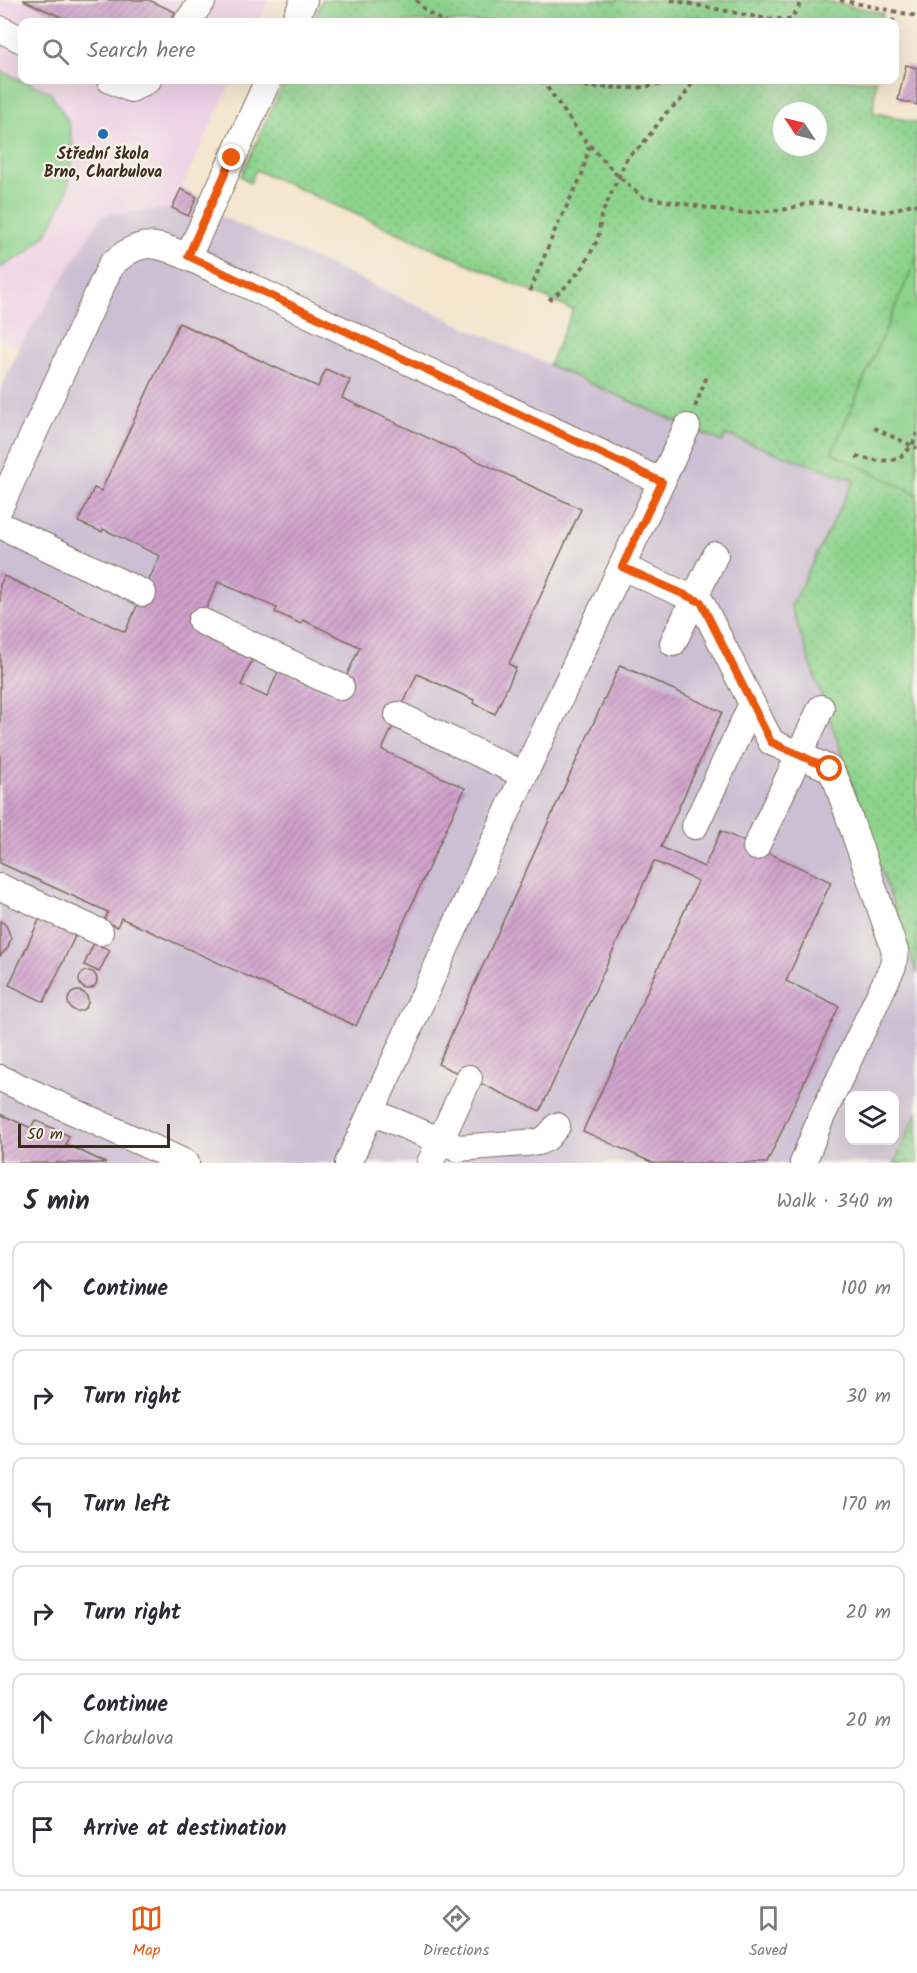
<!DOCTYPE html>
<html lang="en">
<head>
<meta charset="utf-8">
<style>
	:root { --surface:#fff; --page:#f2f2f3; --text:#2b2b33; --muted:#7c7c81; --line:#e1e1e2; --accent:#ea580c }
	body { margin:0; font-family:Kalam,sans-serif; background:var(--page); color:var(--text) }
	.controls { position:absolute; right:18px; bottom:18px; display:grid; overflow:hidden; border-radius:12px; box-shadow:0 6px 24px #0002 }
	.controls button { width:54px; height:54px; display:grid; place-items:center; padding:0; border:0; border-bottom:2px solid var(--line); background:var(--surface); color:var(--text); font:30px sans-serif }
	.compass { position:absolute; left:773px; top:102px; width:54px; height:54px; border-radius:50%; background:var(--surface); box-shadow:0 6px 24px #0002; rotate:305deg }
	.scale { position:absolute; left:18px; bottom:15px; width:152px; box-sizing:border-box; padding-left:6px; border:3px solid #3b2a1e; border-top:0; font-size:16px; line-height:21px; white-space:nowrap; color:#3b2a1e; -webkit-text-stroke:4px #f7f3e8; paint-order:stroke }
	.stop { position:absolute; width:18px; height:18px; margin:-14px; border:4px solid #ea580c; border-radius:50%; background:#fff }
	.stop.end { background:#ea580c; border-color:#fff; box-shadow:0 2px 6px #0008 }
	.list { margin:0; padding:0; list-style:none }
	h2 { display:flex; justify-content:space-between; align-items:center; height:78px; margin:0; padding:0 24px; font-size:26px }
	h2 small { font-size:20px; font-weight:400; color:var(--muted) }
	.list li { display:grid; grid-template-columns:39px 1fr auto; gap:18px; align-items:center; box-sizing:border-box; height:96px; margin:0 12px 12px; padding:0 12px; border:2px solid var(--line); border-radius:12px }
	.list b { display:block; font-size:22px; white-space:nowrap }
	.list p { margin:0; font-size:20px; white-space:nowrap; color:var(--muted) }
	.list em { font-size:20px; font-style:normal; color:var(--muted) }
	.icon { flex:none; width:33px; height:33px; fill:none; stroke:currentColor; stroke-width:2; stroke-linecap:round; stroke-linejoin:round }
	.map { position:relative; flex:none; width:917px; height:1163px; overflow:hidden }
	.search { position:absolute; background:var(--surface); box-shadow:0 6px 24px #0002; left:18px; right:18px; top:18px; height:66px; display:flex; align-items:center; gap:15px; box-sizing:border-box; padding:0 21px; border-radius:12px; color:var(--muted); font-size:22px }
	.sheet { height:726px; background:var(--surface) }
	nav { display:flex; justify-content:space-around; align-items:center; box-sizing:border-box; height:84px; border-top:2px solid var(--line); background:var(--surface); font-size:16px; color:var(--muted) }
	nav a { display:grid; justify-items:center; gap:3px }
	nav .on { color:var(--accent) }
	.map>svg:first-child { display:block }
	.built { fill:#eed0e7 }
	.industrial { fill:#ccbed3; fill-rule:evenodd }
	.grass { fill:url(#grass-dots); stroke:#647e56; stroke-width:1.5; fill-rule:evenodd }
	.park { fill:url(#park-tufts); stroke:#647e56; stroke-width:1.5 }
	.pitch { fill:#8dd38d; stroke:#647e56; stroke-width:1.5 }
	.building { fill:url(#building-hatch); fill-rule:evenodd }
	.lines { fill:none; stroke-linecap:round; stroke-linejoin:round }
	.minor-casing { stroke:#7c6c5c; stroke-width:28 }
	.path { stroke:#7c6c5c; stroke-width:4; stroke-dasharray:4.5 4.5; stroke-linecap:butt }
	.minor { stroke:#fff; stroke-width:26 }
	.route { stroke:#ea580c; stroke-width:8 }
	.poi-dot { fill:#1f6fb2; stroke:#f7f3e8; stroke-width:2 }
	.labels { text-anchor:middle; stroke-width:4.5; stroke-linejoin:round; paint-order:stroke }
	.poi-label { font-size:16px; font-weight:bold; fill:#3b2a1e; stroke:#f7f3e8 }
</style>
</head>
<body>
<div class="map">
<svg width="917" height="1163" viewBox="0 0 917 1163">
	<defs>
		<pattern id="grass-dots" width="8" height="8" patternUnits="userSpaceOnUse" patternTransform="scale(1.5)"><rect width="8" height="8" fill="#8dd38d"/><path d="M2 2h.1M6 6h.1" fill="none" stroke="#7bb579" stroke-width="1.8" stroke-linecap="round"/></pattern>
		<pattern id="park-tufts" width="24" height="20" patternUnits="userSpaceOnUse" patternTransform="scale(1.5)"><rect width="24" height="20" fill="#8dd38d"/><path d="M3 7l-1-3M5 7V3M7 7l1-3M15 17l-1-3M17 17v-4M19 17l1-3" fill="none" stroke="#7bb579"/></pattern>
		<pattern id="building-hatch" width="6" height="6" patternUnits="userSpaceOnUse" patternTransform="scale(1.5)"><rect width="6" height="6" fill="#d0a0cc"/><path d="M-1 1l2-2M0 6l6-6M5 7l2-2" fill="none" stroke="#aa83a5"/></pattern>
	</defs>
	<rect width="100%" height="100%" fill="#f7f3e8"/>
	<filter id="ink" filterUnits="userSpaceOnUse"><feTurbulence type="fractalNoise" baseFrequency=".0167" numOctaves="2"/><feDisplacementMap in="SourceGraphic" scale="12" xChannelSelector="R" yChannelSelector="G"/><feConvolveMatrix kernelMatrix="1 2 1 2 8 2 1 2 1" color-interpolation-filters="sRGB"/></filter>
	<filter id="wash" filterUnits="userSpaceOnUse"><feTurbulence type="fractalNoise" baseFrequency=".008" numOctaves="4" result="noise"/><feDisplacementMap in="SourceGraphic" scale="24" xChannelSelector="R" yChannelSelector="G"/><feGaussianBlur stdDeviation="1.35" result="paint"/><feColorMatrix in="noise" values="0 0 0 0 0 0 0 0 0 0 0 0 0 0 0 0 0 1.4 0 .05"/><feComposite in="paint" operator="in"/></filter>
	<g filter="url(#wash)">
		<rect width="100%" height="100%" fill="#f4e6cf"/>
		<path class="built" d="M0 0H269L259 22H22V80H232L172 208 102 215 20 347 0 338Z"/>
		<path class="industrial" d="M181 189 203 199 209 211 687 427 721 442 725 435 855 480 791 606 917 974V1111L895 1163H0V391L20 347 102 215 172 208ZM850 1096H894V1140H850Z"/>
		<g class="grass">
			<path d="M322 0H822L883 13 882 22H312Z"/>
			<path d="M285 80H876L873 112 917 123V257L833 452 917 494V974L791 606 854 480 726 435 722 442 549 365 573 310 256 170 250 183 241 176ZM782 111H818V147H782Z"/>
			<path d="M917 1111V1163H895Z"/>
		</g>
		<path class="park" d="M917 257V494L832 453Z"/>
		<path class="pitch" d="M0 71 50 92 68 121 74 150 67 193 48 231 28 252 0 268Z"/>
		<g id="blocks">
			<g class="building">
				<path d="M23 0H149L175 12 170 22H72Z"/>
				<path d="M906 65 917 68V105L898 100Z"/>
				<path d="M181 189 197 197 188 216 172 208Z"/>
				<path d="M179 323 318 387 326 369 350 380 342 398 581 509 509 664 516 668 495 714 473 703 474 700 417 674 382 750 465 788 356 1026 121 918 117 927 104 921 108 912 0 863V585L4 576 125 632 160 556 103 529 102 532 78 522 94 488 101 491ZM218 582 277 608 275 612 301 624 303 620 360 647 337 696 279 670 267 697 241 685 253 658 196 631Z"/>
				<path d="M620 665 722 712 661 847 704 867 721 831 831 882 786 981 839 1006 767 1163H653L583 1131 698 881 654 861 540 1111 438 1064Z"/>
				<path d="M40 918 76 934 44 1002 9 985Z"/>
				<path d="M0 921 6 925 11 938 8 948 0 956Z"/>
				<path d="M94 943 110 950 99 972 84 965Z"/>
				<circle cx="88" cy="980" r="9"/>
				<circle cx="78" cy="1001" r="10"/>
				<path d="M0 1114 31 1128 35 1120 69 1136 66 1144 106 1163H0Z"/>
			</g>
		</g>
	</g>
	<g filter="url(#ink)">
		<use href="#blocks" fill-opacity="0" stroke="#7c6c5c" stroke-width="1.5"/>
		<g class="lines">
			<g class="minor-casing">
				<g id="minor">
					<path d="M187 22 203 0"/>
					<path d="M294 22 304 0"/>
					<path d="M0 29 22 40"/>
					<path d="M110 80 131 89 148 80"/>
					<path d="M188 257 268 80"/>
					<path d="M0 507 111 265C141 238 153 242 188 257L662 482"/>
					<path d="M0 525 143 593"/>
					<path d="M622 567 701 602 771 742 830 769 837 782 895 951 893 966 820 1120 803 1163"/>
					<path d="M201 621 341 687"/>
					<path d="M673 643 715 555"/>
					<path d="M398 715 524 775"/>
					<path d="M695 826 752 704"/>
					<path d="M756 847 821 708"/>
					<path d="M0 887 100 932"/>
					<path d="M0 1078 186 1163"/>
					<path d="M372 1112 458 1148 538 1142 547 1138 557 1126"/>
					<path d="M348 1163 524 775 687 427"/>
					<path d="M430 1163 469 1078"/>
				</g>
			</g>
			<g class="path">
				<path d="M416 0 427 12 445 22"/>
				<path d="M671 0 767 19H790"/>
				<path d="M840 0 917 16"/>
				<path d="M787 22 798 9 801 0"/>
				<path d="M892 22 894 19"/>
				<path d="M542 80 583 138 618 176 643 197 739 213 782 210 816 202 887 212 915 203 917 205"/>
				<path d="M549 80 591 87 636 88 688 80"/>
				<path d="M530 291 556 228 582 175 589 146"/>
				<path d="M549 300 564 288 583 267 598 239 601 216 628 156 642 145 666 113 683 98 694 80"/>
				<path d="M695 407 708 374"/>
				<path d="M874 428 917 448"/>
				<path d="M856 457 879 461 898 459 912 446 917 433"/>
			</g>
			<use href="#minor" class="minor"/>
		</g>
	</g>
	<g class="lines" filter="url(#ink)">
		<path class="route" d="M232 158 188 256 662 482 622 567 701 602 771 742 830 769"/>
	</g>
	<circle class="poi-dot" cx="103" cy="134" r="6"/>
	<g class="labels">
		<g class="poi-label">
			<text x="103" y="159">Střední škola<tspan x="103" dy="18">Brno, Charbulova</tspan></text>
		</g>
	</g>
</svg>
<div class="controls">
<button><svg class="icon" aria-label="layers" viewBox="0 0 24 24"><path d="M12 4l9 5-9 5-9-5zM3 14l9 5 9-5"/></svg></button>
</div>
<svg class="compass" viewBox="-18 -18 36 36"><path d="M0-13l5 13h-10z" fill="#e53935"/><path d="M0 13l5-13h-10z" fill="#7c7c81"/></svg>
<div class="scale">50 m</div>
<div class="stop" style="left:830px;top:769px"></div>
<div class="stop end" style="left:232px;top:158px"></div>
<div class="search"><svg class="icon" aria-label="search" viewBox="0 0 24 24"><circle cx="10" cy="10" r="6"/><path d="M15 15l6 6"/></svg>Search here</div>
</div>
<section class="sheet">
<h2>5 min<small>Walk · 340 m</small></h2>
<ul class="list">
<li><svg class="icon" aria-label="ahead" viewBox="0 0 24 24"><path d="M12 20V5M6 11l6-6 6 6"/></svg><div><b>Continue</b></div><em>100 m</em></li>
<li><svg class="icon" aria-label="right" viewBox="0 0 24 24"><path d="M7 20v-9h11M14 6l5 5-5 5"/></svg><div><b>Turn right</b></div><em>30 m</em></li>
<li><svg class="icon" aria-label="left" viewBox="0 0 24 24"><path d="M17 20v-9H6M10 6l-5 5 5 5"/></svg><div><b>Turn left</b></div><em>170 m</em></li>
<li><svg class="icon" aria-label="right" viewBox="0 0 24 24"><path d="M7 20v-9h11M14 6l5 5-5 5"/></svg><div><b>Turn right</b></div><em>20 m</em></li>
<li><svg class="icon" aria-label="ahead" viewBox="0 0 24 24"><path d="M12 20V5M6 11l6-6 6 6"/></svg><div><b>Continue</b><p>Charbulova</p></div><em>20 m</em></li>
<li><svg class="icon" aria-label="arrive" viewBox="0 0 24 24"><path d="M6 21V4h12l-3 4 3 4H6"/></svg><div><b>Arrive at destination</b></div></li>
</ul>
</section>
<nav>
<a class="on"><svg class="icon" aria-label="map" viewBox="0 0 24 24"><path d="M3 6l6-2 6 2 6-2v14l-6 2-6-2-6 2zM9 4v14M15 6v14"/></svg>Map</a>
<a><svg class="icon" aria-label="directions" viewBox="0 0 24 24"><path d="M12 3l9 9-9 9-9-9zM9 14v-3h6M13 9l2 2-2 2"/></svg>Directions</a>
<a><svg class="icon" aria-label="saved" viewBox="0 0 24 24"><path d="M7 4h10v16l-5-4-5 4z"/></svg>Saved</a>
</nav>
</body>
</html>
